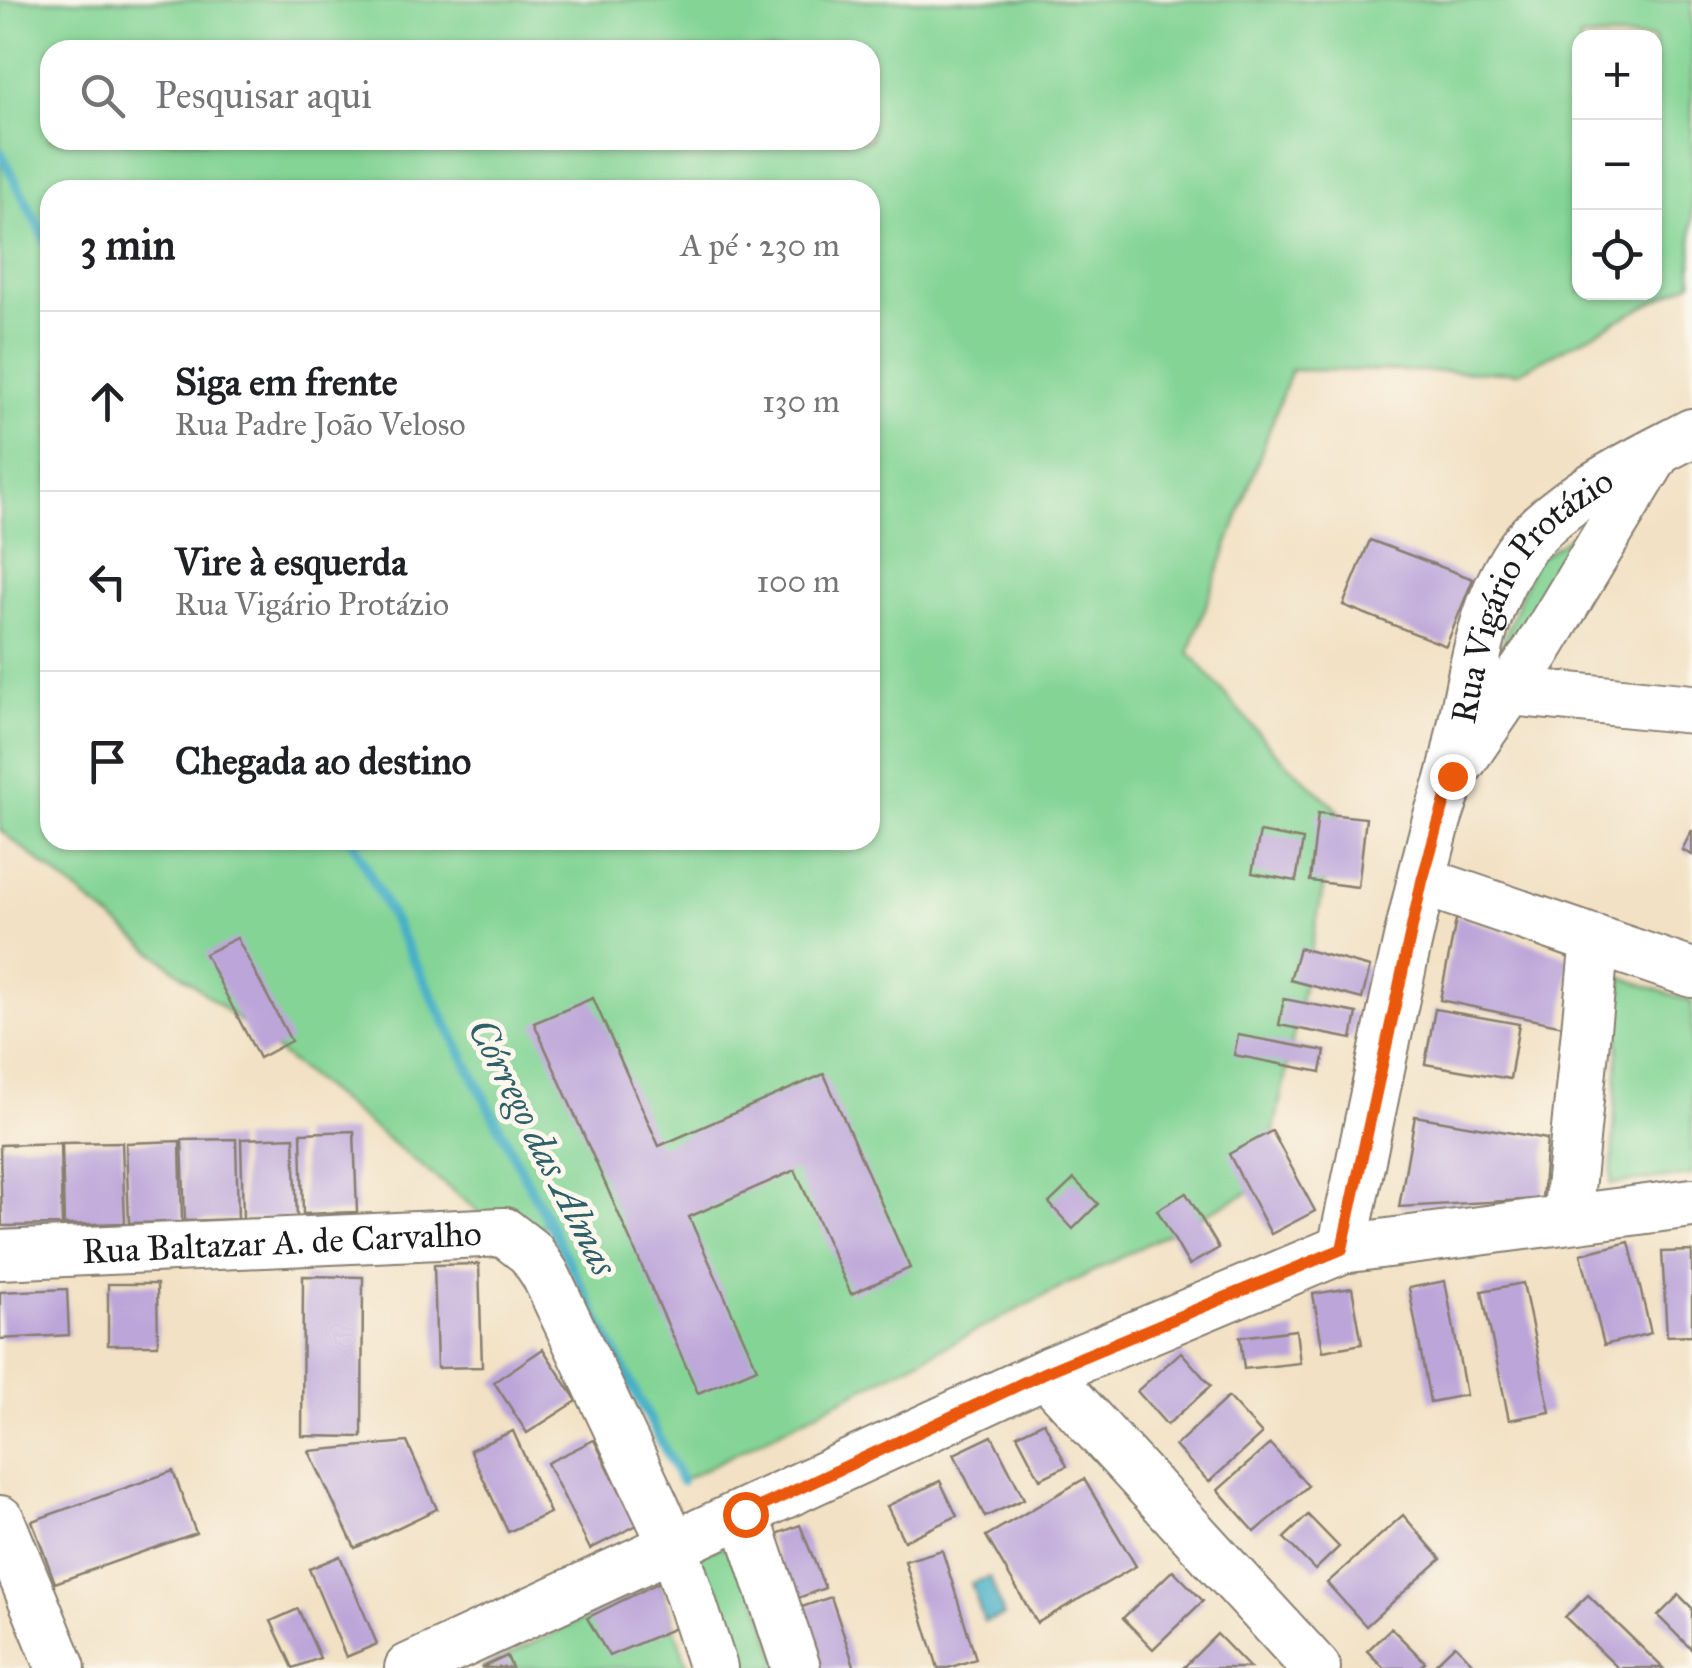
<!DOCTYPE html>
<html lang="pt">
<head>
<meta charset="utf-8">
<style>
	:root { --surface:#fff; --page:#f6f6f6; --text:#202124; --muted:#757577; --line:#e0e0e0 }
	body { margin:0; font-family:"IM FELL Great Primer",serif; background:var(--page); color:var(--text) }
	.controls { position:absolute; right:30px; top:30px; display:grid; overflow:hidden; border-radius:20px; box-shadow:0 2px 8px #0004 }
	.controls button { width:90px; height:90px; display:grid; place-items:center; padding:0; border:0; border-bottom:2px solid var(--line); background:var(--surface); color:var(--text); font:50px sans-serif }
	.stop { position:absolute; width:30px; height:30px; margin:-22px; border:8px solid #ea580c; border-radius:50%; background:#fff }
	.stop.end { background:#ea580c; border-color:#fff; box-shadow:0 2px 10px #0008 }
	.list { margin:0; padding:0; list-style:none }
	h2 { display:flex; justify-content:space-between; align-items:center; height:130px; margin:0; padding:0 40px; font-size:42px }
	h2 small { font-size:32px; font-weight:400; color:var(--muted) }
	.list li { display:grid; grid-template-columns:65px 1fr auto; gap:30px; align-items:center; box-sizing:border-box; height:180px; padding:0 40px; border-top:2px solid var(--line) }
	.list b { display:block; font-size:38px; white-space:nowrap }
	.list p { margin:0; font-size:32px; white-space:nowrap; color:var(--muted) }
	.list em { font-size:32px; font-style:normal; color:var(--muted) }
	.icon { flex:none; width:55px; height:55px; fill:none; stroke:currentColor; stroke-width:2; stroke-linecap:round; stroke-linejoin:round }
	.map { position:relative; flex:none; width:1692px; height:1668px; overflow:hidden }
	.search { position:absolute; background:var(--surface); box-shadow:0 2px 8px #0004; left:40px; top:40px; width:840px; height:110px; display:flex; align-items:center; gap:25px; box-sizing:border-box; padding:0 35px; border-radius:30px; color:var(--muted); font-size:38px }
	.panel { position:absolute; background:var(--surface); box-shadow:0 2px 8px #0004; left:40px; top:180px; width:840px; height:670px; border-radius:30px }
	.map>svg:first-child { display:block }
	.green { fill:#83d495; stroke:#507858; stroke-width:2.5; fill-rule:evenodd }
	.water { fill:#47b0c6; stroke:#326671; stroke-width:2.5 }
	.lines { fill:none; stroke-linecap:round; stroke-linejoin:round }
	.stream { stroke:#47b0c6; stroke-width:10 }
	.building { fill:#bca5d9 }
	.minor-casing { stroke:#877e70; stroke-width:52 }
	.minor { stroke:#fff; stroke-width:48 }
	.route { stroke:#ea580c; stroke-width:12 }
	.labels { text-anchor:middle; stroke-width:10; stroke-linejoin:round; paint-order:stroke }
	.street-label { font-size:35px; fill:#1c1c1c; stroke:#fbf7ec }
	.water-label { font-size:38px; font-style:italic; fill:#2f5f68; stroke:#fbf7ec }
</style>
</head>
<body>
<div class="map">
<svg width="1692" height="1668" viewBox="0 0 1692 1668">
	<rect width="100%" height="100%" fill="#fbf7ec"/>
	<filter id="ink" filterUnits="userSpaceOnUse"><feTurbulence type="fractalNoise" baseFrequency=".01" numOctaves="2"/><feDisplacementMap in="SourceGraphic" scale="20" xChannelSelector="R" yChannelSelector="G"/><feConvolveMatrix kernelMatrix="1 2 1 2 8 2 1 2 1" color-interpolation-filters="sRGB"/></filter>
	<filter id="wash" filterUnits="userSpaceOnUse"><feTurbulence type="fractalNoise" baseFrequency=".0048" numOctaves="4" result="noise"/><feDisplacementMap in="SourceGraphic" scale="40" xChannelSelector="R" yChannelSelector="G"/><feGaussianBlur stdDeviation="2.25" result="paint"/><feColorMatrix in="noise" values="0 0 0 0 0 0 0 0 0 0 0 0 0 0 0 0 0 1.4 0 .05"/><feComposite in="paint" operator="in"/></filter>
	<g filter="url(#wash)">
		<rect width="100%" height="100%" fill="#f2e1c4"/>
		<g class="green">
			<path d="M0 0H1692V282L1519 372 1291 370 1189 652 1273 750 1339 811 1263 1185 681 1481 549 1225 504 1232 0 830ZM1580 38H1654V292H1580ZM50 50H870V140H50ZM50 190H870V840H50Z"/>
			<path d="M1595 520 1521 658 1501 647 1534 561Z"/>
			<path d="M1622 977 1692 1002V1175L1611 1184Z"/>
			<path d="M738 1541 781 1668H724L688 1557Z"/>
			<path d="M660 1582 688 1668H481Z"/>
		</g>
		<path class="water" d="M990 1577 1004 1616 984 1622 971 1583Z"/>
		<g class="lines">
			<g class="stream">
				<path d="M0 151 50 249"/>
				<path d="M352 840 681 1481"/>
			</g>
		</g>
		<g id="blocks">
			<g class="building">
				<path d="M1370 540 1473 579 1446 646 1343 605Z"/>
				<path d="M1318 813 1366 818 1358 887 1310 881Z"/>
				<path d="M1692 830V855L1682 850Z"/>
				<path d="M1260 832 1303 840 1296 881 1252 873Z"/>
				<path d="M1457 915 1570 958 1563 1026 1440 1000Z"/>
				<path d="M237 938 291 1041 259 1058 205 954Z"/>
				<path d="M1299 948 1370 967 1362 999 1290 980Z"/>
				<path d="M593 998 659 1146 824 1074 910 1268 851 1294 795 1170 689 1217 757 1368 698 1393 534 1023Z"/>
				<path d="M1284 999 1357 1013 1352 1039 1279 1025Z"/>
				<path d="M1435 1009 1519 1024 1510 1079 1425 1064Z"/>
				<path d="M1238 1035 1325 1051 1321 1072 1234 1055Z"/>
				<path d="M1415 1116 1547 1139 1542 1199 1399 1207Z"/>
				<path d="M354 1131 357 1212 303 1214 301 1133Z"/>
				<path d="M1272 1131 1315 1211 1271 1234 1229 1154Z"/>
				<path d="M294 1137 297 1218 243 1219 241 1139Z"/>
				<path d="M236 1139 238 1219 185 1221 182 1140Z"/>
				<path d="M180 1141 182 1222 129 1223 126 1143Z"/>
				<path d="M122 1142 125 1223 64 1225 62 1143Z"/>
				<path d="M60 1143 62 1225 2 1226 0 1145Z"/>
				<path d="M1074 1179 1098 1204 1073 1229 1049 1203Z"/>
				<path d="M1186 1193 1219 1248 1189 1265 1157 1210Z"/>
				<path d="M1629 1242 1651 1333 1604 1345 1581 1254Z"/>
				<path d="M1692 1251V1335L1667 1336 1662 1252Z"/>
				<path d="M479 1264 482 1367 437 1368 434 1265Z"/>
				<path d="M303 1276 363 1277 362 1437 302 1436Z"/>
				<path d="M1445 1281 1466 1395 1430 1402 1409 1288Z"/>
				<path d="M1523 1283 1550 1412 1509 1420 1482 1291Z"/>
				<path d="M108 1284H157L158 1345H108Z"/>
				<path d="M1352 1288 1362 1344 1323 1351 1313 1294Z"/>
				<path d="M67 1289 69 1335 0 1339V1292Z"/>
				<path d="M1296 1330 1300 1363 1244 1369 1240 1337Z"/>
				<path d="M543 1349 577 1401 527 1433 494 1382Z"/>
				<path d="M1181 1352 1211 1386 1167 1425 1137 1391Z"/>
				<path d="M1228 1397 1262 1434 1209 1482 1175 1446Z"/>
				<path d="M1044 1422 1067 1466 1040 1479 1017 1435Z"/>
				<path d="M513 1431 550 1513 508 1532 470 1450Z"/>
				<path d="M992 1436 1024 1499 985 1517 954 1454Z"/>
				<path d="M594 1440 637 1525 590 1549 547 1463Z"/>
				<path d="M407 1442 437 1509 355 1548 309 1451Z"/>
				<path d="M1270 1444 1308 1486 1255 1532 1218 1490Z"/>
				<path d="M173 1471 196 1533 55 1583 32 1521Z"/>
				<path d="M1084 1479 1136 1566 1037 1623 986 1536Z"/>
				<path d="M940 1481 957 1516 904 1541 887 1506Z"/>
				<path d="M1308 1515 1339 1547 1315 1570 1284 1538Z"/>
				<path d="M1403 1515 1441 1559 1366 1626 1327 1583Z"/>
				<path d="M800 1525 825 1588 793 1600 769 1537Z"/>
				<path d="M942 1550 976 1659 948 1668H938L905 1561Z"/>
				<path d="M340 1556 377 1644 346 1657 309 1569Z"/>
				<path d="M1173 1570 1203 1601 1153 1649 1123 1618Z"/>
				<path d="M660 1582 675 1628 609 1656 587 1618Z"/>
				<path d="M1588 1595 1663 1668H1618L1565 1617Z"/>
				<path d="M1679 1595 1692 1608V1650L1658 1616Z"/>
				<path d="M831 1597 855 1668H810L790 1611Z"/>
				<path d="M298 1609 320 1658 293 1668 271 1621Z"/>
				<path d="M1391 1628 1425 1662 1419 1668H1384L1367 1651Z"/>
				<path d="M1217 1634 1250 1668H1183Z"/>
				<path d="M1455 1645 1477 1668H1431Z"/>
				<path d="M507 1656 512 1668H481Z"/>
			</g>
		</g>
	</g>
	<g filter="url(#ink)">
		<use href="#blocks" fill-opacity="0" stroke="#877e70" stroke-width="2.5"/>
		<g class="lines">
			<g class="minor-casing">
				<g id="minor">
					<path d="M1488 682 1510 691 1692 709"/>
					<path d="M1461 762 1535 654 1655 455"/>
					<path d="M1422 881 1692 973"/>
					<path d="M1567 1219 1595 940"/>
					<path id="s1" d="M1342 1249C1373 1108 1399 966 1435 827 1439 810 1447 793 1451 776 1471 700 1473 620 1518 553 1554 500 1637 462 1692 433"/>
					<path id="s2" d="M0 1255 504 1232 531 1253 545 1274 673 1545 713 1668"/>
					<path d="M1046 1373 1316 1668"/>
					<path d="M745 1514 796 1668"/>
					<path d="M0 1520 61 1668"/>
					<path d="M409 1668 1046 1373 1342 1249 1692 1203"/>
				</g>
			</g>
			<use href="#minor" class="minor"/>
		</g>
	</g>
	<g class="lines" filter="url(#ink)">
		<path class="route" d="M745 1514 1046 1372 1342 1249 1422 881 1452 776"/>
	</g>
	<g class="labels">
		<g class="street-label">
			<text dy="12" stroke="none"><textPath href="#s1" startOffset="690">Rua Vigário Protázio</textPath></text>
			<text dy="12" stroke="none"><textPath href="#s2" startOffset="282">Rua Baltazar A. de Carvalho</textPath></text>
		</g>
		<g class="water-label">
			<text transform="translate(543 1147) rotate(63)" y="13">Córrego das Almas</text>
		</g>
	</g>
</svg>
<div class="controls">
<button>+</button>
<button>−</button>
<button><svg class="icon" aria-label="locate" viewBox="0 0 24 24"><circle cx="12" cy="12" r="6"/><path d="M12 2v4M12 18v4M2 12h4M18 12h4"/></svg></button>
</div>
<div class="stop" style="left:745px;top:1514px"></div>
<div class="stop end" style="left:1452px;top:776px"></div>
<div class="search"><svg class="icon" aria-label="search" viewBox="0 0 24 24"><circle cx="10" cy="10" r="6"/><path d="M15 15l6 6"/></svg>Pesquisar aqui</div>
<section class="panel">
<h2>3 min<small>A pé · 230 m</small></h2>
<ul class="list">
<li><svg class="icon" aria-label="ahead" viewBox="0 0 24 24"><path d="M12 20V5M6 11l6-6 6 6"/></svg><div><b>Siga em frente</b><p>Rua Padre João Veloso</p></div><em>130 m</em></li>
<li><svg class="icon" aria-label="left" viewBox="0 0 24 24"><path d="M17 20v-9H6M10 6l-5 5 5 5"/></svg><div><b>Vire à esquerda</b><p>Rua Vigário Protázio</p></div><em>100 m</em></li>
<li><svg class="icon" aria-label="arrive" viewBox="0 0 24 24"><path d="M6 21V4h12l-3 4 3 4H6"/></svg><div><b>Chegada ao destino</b></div></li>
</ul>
</section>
</div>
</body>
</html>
